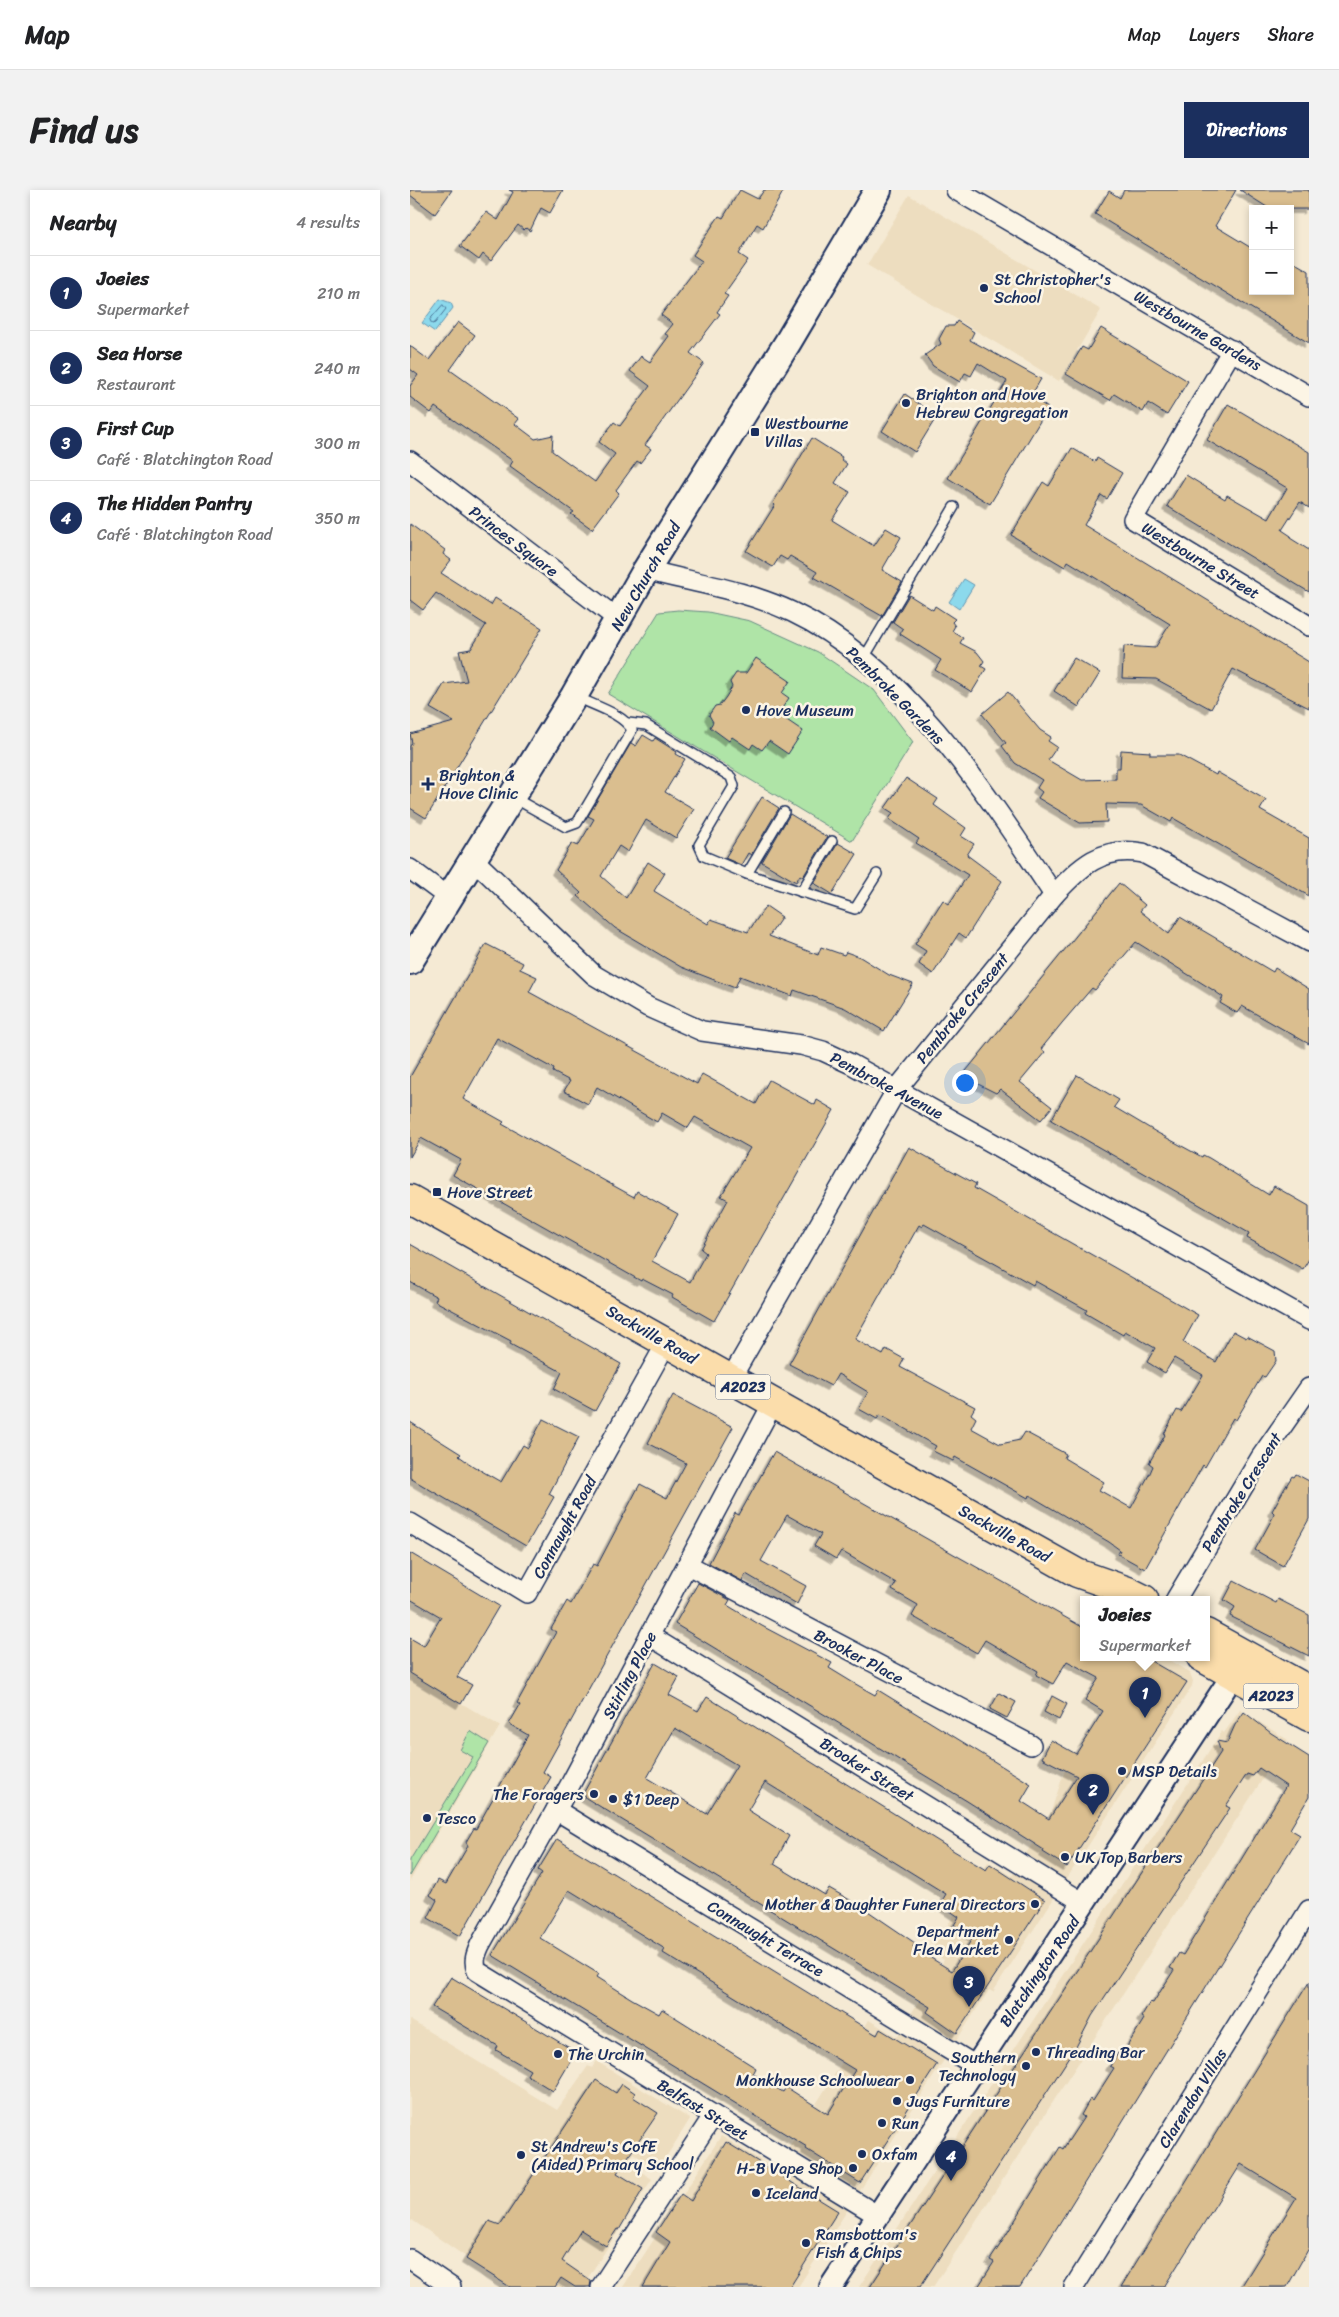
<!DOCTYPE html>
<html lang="en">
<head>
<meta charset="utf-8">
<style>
	:root { --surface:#fff; --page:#f2f2f2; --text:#202124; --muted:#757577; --line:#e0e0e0; --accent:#1b2f5e }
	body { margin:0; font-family:Sriracha,sans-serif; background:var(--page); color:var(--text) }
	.controls { position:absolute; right:15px; top:15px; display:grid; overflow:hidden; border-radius:0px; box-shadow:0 2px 8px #0003 }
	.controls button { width:45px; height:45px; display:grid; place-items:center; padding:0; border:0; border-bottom:1px solid var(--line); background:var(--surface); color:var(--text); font:25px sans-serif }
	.you { position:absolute; left:554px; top:892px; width:18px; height:18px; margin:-12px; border:4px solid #fff; border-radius:50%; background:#1a73e8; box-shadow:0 0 0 8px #1a73e833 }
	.badge { display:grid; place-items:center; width:32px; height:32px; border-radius:50%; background:var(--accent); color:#fff; font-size:16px; font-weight:700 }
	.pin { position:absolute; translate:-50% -41px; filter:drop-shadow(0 1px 2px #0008) }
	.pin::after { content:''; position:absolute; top:26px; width:18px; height:15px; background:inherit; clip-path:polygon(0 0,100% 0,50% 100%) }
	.popup { position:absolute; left:670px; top:1406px; width:130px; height:65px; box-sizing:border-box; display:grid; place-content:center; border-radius:0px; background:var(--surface); filter:drop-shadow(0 1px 4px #0005); font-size:16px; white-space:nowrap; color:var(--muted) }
	.popup b { font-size:19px; color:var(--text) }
	.popup::after { content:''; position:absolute; left:50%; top:100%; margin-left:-10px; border:10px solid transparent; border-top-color:var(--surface) }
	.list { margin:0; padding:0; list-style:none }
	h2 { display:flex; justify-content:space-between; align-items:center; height:65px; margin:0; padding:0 20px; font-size:21px }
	h2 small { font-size:16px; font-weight:400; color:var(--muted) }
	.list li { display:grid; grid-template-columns:32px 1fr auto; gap:15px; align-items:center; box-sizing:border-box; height:75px; padding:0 20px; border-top:1px solid var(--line) }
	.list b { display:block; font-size:19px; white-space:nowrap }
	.list p { margin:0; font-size:16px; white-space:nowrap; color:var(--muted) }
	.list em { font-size:16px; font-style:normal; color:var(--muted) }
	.map { position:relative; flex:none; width:899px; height:2097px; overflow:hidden; border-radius:0px }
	header { display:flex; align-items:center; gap:30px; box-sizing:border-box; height:70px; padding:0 25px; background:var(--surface); border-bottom:1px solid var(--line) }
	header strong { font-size:24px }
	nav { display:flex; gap:28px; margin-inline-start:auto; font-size:18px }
	.intro { display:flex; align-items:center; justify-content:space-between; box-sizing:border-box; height:120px; padding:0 30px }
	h1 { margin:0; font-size:35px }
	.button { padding:12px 22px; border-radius:0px; background:var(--accent); color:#fff; font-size:18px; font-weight:700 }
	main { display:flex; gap:30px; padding:0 30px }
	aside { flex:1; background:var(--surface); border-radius:0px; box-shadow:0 2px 8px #0003 }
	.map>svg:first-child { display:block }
	.built { fill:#edddbf }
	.green { fill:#afe4a7; stroke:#658a82 }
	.water { fill:#8cd9ec; stroke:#5f95b3 }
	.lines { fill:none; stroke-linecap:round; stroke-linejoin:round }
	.shore { stroke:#487397; stroke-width:1 }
	.building { fill:#dabe8f; stroke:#1b2f5e; fill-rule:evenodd; filter:url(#shadow) }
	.service-casing { stroke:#1b2f5e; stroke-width:12 }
	.minor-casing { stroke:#1b2f5e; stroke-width:22 }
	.tertiary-casing { stroke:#1b2f5e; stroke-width:26 }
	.secondary-casing { stroke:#1b2f5e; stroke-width:30 }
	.primary-casing { stroke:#1b2f5e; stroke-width:31 }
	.service { stroke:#fcf5e5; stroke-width:9 }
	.minor { stroke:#fcf5e5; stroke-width:19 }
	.tertiary { stroke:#fcf5e5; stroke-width:22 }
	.secondary { stroke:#fcf5e5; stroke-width:26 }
	.primary { stroke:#fbddab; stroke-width:28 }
	.poi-dot { fill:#1b2f5e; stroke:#fcf5e5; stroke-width:2 }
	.labels { text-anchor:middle; stroke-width:5; stroke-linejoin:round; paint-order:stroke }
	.shield { fill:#fcf5e5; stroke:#5e6a86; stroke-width:1 }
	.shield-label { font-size:15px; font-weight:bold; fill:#1b2f5e }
	.poi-label { font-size:16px; fill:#1b2f5e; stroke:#fcf5e5; text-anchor:start }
	.street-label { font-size:16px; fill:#1b2f5e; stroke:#fcf5e5 }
</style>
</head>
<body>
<header>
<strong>Map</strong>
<nav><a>Map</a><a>Layers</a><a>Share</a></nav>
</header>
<div class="intro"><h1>Find us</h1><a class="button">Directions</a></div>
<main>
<aside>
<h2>Nearby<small>4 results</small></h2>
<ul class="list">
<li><span class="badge">1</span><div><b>Joeies</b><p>Supermarket</p></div><em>210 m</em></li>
<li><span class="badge">2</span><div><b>Sea Horse</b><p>Restaurant</p></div><em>240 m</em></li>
<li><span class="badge">3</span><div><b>First Cup</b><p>Café · Blatchington Road</p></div><em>300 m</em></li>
<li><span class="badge">4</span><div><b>The Hidden Pantry</b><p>Café · Blatchington Road</p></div><em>350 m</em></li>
</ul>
</aside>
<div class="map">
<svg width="899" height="2097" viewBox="0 0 899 2097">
	<defs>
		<filter id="shadow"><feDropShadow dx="-4.5" dy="4.5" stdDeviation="0" flood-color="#0004"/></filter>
	</defs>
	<rect width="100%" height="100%" fill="#f5ead4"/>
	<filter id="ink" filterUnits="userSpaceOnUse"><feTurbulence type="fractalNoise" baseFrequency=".02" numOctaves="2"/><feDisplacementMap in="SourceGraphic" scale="10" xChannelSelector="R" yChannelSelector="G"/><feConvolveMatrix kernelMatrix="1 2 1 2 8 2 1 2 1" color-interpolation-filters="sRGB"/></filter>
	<g filter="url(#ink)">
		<g class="built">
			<path d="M499 5 691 120 649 191 457 75Z"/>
			<path d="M728 1467H754L780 1483 783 1491 782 1496 583 1802 579 1800 550 1845 388 2097H213L311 1946 365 1979 459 1830 487 1847 534 1770 521 1761 578 1672 602 1686 639 1627 655 1580Z"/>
			<path d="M0 1483 90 1536 0 1691Z"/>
			<path d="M830 1520 878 1550 523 2097H449L812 1541 814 1543Z"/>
			<path d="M0 1830 147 1920 178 1876 182 1878 186 1871 280 1929 248 1980 223 1963 218 1973 242 1989 172 2097H100L2 2030 0 2032Z"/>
		</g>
		<g class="green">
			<path d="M268 420 298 422 340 431 408 462 464 500 503 552 442 651 198 504 249 422Z"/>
			<path d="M60 1541 79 1553 0 1686V1670L63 1567 50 1560Z"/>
		</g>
		<g class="water">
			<path d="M30 109 41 113 43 118 25 142 12 133Z"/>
			<path d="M554 389 564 395 549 419 539 412Z"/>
		</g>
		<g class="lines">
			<path class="shore" d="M33 115 36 119 25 133 22 134 20 130Z"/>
		</g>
		<g class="building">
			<path d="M0 0H42L25 24 0 5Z"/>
			<path d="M99 0H153L140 23 131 18 120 41 116 38 114 40 108 35 81 71 73 64 69 70 50 56 76 22 88 30 103 2Z"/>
			<path d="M330 0 348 9 354 0H374L353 38 347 34 329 64 338 70 314 104 318 106 307 122 310 124 280 163 294 173 235 255 241 259 230 273 227 271 206 300 209 303 182 339 161 324 164 322 100 276 103 271 25 217 21 223 0 207V196L8 185 0 179V156L19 170 48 132 65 145 40 180 109 229 105 234 125 249 143 245 142 261 185 292 205 264 189 252 204 232 210 236 240 196 220 181 231 166 240 172 259 146 255 144 263 134 251 125 292 71 283 65 309 26 313 28Z"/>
			<path d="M714 0H826L805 36 843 59V101H880V70L899 81V153L685 24 699 1 710 8Z"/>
			<path d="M830 0H899V19H860Z"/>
			<path d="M547 131 564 142 560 150 631 189 621 206 638 218 580 314 538 288 597 191 568 173 561 186 555 183 550 192 523 176 515 165 531 154 529 149 536 136H544Z"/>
			<path d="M691 138 778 191 757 225 738 213 733 222 704 204 700 210 656 184 672 157 678 160Z"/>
			<path d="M495 204 527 226 505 262 472 241Z"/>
			<path d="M818 214 899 262V318L890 312 872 340 881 346 880 348 899 360V402L757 316 776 285 815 309 817 305 859 329 877 298 797 250Z"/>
			<path d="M402 248 432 267 431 269 437 274 425 293 440 302 422 330 464 356 476 338 491 347 472 380 492 392 472 426 404 387 407 382 380 366 377 370 370 366 363 377 336 361 365 315 363 313Z"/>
			<path d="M662 258 685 272 687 268 712 283 697 309 691 305 674 335 899 472V518L823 479 801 519 746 489 712 488 714 456 745 458 760 434 658 371 655 377 601 345 633 292 639 296Z"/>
			<path d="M0 334 35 360 33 364 41 370 31 383 81 415 85 408 132 438 16 628 0 618V556L2 553 0 544 44 532 20 518 34 494 57 491 49 461 61 459 76 435 26 403 13 420 0 410Z"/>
			<path d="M499 405 523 420 525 416 545 429 542 432 545 436 542 441 553 448 550 453 567 462 574 471 571 476 576 479 562 502 525 480 531 470 490 444 493 439 483 432Z"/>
			<path d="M346 468 380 491 372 503 379 508 368 524 393 541 378 564 359 551 352 560 343 554 340 559 322 547 319 551 300 537 303 532 299 525 305 516 310 515 316 507 322 497 320 492 326 483H336Z"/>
			<path d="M664 468 690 483 669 517 644 501Z"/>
			<path d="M598 502 630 540 641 547 638 551 647 557 638 570 672 590 706 589V578H710L711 560 740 562V565H769L806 585 807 582 856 610 850 620 899 648V706L763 628 761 632 731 615 696 614 697 632 670 633 628 608 632 602 627 598 632 590 605 573 592 556 596 553 572 524Z"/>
			<path d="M233 545 243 551 245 548 267 562 266 564 275 569 255 602 284 619 266 648 236 630 218 662 209 656 191 686 216 708 238 672 255 683 244 701 298 734 301 729 338 742 356 716 372 727 359 746 408 765 411 757 434 765 436 762 450 767 479 785 503 794 474 841 435 818 384 800 382 806 330 786 325 798 271 777 205 738 168 706 171 703 146 680 162 653 168 656 184 629 178 626 221 553 226 556Z"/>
			<path d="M496 588 528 609 524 615 556 638 551 646 564 654 557 665 592 691 556 748 549 743 523 784 509 774 516 761 505 754 533 710 539 714 558 685 506 653 509 649 479 629 483 623 475 618Z"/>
			<path d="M352 607 369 618 341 665 338 663 331 675 315 668Z"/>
			<path d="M380 624 417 647 393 687 390 685 386 692 352 672Z"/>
			<path d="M428 653 447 664 422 704 404 693Z"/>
			<path d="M709 693 735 715 730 721 759 744 770 727 863 782 865 778 899 799V854L832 816 827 823 810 813 813 807 803 800 726 752 685 800 682 798 652 833 631 859 635 862 610 892 642 917 631 930 590 899 586 903 552 886Z"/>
			<path d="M76 754 113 773 110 779 127 787 119 802 287 894 292 884 346 914 359 890 405 915 407 910 424 920 304 1131 262 1107 263 1105 232 1089 231 1091 43 985 51 970 11 948 0 967V887ZM87 848 144 879 143 882 160 891 154 901 178 914 187 897 247 932 252 923 278 938 285 927 340 958 311 1006 318 1010 291 1059 296 1063 280 1092 242 1071 268 1024 227 1001 224 1007 92 934 94 932 53 909Z"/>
			<path d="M667 885 709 910 704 917 746 942 792 967 793 965 799 968 859 1005 864 996 899 1016V1069L893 1079 837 1048 839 1043 641 930Z"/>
			<path d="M499 957 566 994 564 998 788 1125 773 1152 806 1172 823 1141 836 1148 837 1146 865 1161 866 1171 855 1187 852 1186 826 1230 823 1228 795 1277 793 1275 735 1379 708 1364 710 1360 699 1352 619 1305 618 1308 545 1267 543 1271 523 1261 526 1256 470 1225 467 1229 449 1219 458 1202 428 1184 421 1196 379 1174ZM514 1034 623 1095 625 1091 677 1120 675 1123 713 1145 715 1141 745 1158 737 1172 755 1183 764 1168 793 1185 771 1222 767 1220 754 1244 755 1245 739 1273 743 1276 740 1283 721 1318 689 1300 694 1292 654 1268 656 1264 615 1242 610 1250 590 1254 561 1238 566 1228 561 1224 565 1217 490 1177 494 1169 476 1159 473 1165 445 1149 509 1035 512 1037Z"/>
			<path d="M0 1054 211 1174 185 1221 144 1199 152 1182 100 1154 101 1151 25 1111 27 1107 0 1092Z"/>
			<path d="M263 1205 323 1237 133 1582 141 1587 50 1746 18 1728 27 1710 20 1705 28 1690 36 1694 58 1656 56 1652 64 1638 66 1639 118 1545 99 1534 110 1515 107 1513 146 1442 141 1439 157 1411 161 1414 183 1374 187 1376 230 1294 257 1308 276 1273 238 1253Z"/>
			<path d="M133 1229 169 1247 139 1304 144 1307 116 1356 0 1288V1232L51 1264 49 1266 63 1276 91 1292 113 1255 118 1258Z"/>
			<path d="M364 1262 674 1438V1467H734L777 1492 657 1677 633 1662 634 1660 557 1611 265 1434 288 1393 320 1410 317 1415 352 1436 422 1473 419 1478 442 1492 465 1505 468 1500 621 1594 611 1611 639 1629 667 1586 632 1568 641 1550 666 1564 693 1521 675 1510 689 1488 657 1471 643 1494 626 1485 628 1481 575 1450 567 1463 502 1426 508 1415 482 1400 486 1393 431 1361 426 1369 404 1356 411 1344 377 1325 351 1371 396 1396 387 1414 336 1384 332 1391 299 1373 325 1323 329 1325Z"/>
			<path d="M886 1284 899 1291V1329L873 1376 845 1360 863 1327 864 1323 862 1321 872 1303 882 1286 884 1287Z"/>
			<path d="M0 1363 89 1416 47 1487 62 1495 51 1514 0 1483V1448L14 1456 31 1427 0 1409Z"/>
			<path d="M824 1391 866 1413 868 1409 899 1425V1466L820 1426 825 1417 814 1410Z"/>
			<path d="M245 1473 269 1487 259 1505 288 1521 297 1507 544 1661 576 1680 580 1674 635 1710 547 1843 517 1822 520 1817 176 1608 174 1602ZM265 1538 327 1575 297 1624 237 1588ZM355 1592 536 1704 530 1714 549 1727 544 1735 563 1747 542 1781 503 1757 505 1753 452 1717 419 1698 415 1705 364 1674 379 1646 338 1620Z"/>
			<path d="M589 1503 606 1512 597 1528 580 1519Z"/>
			<path d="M642 1506 657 1514 649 1530 634 1522Z"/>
			<path d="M834 1522 861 1543 899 1567V1607L880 1639 890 1645 610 2097H568L584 2072 580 2070 590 2055 650 1957 653 1959 674 1927 671 1925 680 1909 683 1911 704 1878 700 1876 710 1860 713 1863 734 1829 731 1827 740 1812 743 1813 764 1780 760 1778 769 1763 773 1765 876 1596 849 1578 843 1586 837 1584 816 1616 820 1618 682 1826 666 1857 510 2097H460L811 1562 807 1551 817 1553 825 1535Z"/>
			<path d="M147 1649 467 1845 470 1839 527 1874 450 1993 396 1959 397 1957 82 1765 132 1683 128 1680ZM159 1700 255 1759 253 1763 445 1880 418 1924 376 1897 373 1902 343 1884 346 1878 252 1819 249 1824 222 1809 187 1787 189 1784 130 1748Z"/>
			<path d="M41 1787 166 1862 143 1901 117 1885 120 1880 86 1860 88 1856 22 1817Z"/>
			<path d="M899 1792V2058L877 2097H831L886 2008 831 1974 754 2097H711Z"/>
			<path d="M186 1890 206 1903 212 1894 225 1903 223 1907 248 1923 207 1983 233 1999 209 2040 207 2039 196 2056 171 2040 152 2071 181 2091 180 2097H165L151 2088 145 2097H100L56 2069 79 2031 90 2035Z"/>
			<path d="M316 1952 428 2021 380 2097H233L260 2052 246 2042 271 2004 281 2011Z"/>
		</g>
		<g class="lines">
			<g class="service-casing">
				<g id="service">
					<path d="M454 468 544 317"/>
					<path d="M218 533 236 535 321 587 324 596 289 655 294 666 337 684 445 719 467 684"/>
					<path d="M104 608 156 637 167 633 222 540C212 523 184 516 167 507"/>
					<path d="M337 684 374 622"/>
					<path d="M391 702 422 651"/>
				</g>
			</g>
			<g class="minor-casing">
				<g id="minor">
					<path d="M546 0 899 206"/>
					<path d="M822 160 723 329 899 436"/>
					<path d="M0 271 209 430"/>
					<path d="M236 380C285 393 335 400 382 422 494 475 577 604 644 705"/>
					<path d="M64 670 184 785 238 817 292 841 391 855 413 861 441 874 899 1130"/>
					<path d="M0 679 39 708"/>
					<path d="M320 1190 487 899 644 705C670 677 692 655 733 663L899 752"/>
					<path d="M363 1213 160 1595 70 1755C66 1764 63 1771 67 1781L467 2025"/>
					<path d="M0 1333 117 1403 257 1152"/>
					<path d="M278 1375 621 1555"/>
					<path d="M766 1409 851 1267 899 1198"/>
					<path d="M240 1446 674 1713"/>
					<path d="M146 1620 566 1876"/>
					<path d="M0 2069 41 2097"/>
					<path d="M191 2097 303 1926"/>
					<path d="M664 2097 899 1720"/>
				</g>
			</g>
			<g class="tertiary-casing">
				<path id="tertiary" d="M421 2097 833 1470"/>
			</g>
			<g class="secondary-casing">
				<path id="secondary" d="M0 771 164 506 236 380 378 152 468 0"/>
			</g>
			<g class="primary-casing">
				<g id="primary">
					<path d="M0 1009 667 1383 718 1401 734 1409"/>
					<path d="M796 1443 899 1500"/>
					<path d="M791 1467 899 1527"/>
				</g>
			</g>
			<use href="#service" class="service"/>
			<use href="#minor" class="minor"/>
			<use href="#tertiary" class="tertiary"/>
			<use href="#secondary" class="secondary"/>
			<use href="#primary" class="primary"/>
		</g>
	</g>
	<g class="poi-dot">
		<circle cx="574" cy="98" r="5"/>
		<circle cx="496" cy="213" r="5"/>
		<rect x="340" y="237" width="10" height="10" rx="2.5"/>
		<circle cx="336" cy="520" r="5"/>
		<path d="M15.5 586.5h5v5h5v5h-5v5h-5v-5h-5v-5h5z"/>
		<rect x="22" y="997" width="10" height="10" rx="2.5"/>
		<circle cx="712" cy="1581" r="5"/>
		<circle cx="184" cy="1604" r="5"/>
		<circle cx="203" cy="1609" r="5"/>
		<circle cx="17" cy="1628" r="5"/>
		<circle cx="655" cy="1667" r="5"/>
		<circle cx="625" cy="1714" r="5"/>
		<circle cx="599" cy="1750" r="5"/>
		<circle cx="626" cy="1862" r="5"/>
		<circle cx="148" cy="1864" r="5"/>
		<circle cx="616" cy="1876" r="5"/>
		<circle cx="500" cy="1890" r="5"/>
		<circle cx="487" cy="1911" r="5"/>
		<circle cx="472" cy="1933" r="5"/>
		<circle cx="452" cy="1964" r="5"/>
		<circle cx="111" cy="1965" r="5"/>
		<circle cx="443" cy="1978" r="5"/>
		<circle cx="346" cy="2003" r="5"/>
		<circle cx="396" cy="2053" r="5"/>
	</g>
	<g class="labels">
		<g class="shield">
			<rect x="305.5" y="1184.5" width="55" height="25" rx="4"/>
			<rect x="833.5" y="1493.5" width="55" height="25" rx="4"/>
		</g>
		<g class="shield-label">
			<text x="333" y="1202">A2023</text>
			<text x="861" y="1511">A2023</text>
		</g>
		<g class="poi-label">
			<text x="584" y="95">St Christopher's<tspan x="584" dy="18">School</tspan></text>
			<text x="506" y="210">Brighton and Hove<tspan x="506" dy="18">Hebrew Congregation</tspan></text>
			<text x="355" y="239">Westbourne<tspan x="355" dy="18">Villas</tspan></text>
			<text x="346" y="526">Hove Museum</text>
			<text x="29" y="591">Brighton &amp;<tspan x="29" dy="18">Hove Clinic</tspan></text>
			<text x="37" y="1008">Hove Street</text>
			<text x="722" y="1587">MSP Details</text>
			<text x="174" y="1610" text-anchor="end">The Foragers</text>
			<text x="213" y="1615">$1 Deep</text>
			<text x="27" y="1634">Tesco</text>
			<text x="665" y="1673">UK Top Barbers</text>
			<text x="615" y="1720" text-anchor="end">Mother &amp; Daughter Funeral Directors</text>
			<text x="589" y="1747" text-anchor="end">Department<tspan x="589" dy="18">Flea Market</tspan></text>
			<text x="636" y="1868">Threading Bar</text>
			<text x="158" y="1870">The Urchin</text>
			<text x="606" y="1873" text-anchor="end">Southern<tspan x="606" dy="18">Technology</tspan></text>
			<text x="490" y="1896" text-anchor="end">Monkhouse Schoolwear</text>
			<text x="497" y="1917">Jugs Furniture</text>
			<text x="482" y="1939">Run</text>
			<text x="121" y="1962">St Andrew's CofE<tspan x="121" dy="18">(Aided) Primary School</tspan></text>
			<text x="462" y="1970">Oxfam</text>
			<text x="433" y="1984" text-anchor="end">H-B Vape Shop</text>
			<text x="356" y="2009">Iceland</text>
			<text x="406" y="2050">Ramsbottom's<tspan x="406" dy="18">Fish &amp; Chips</tspan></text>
		</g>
		<g class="street-label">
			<text transform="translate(788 140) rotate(30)" y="6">Westbourne Gardens</text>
			<text transform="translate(104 351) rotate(37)" y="6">Princes Square</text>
			<text transform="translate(791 370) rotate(31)" y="6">Westbourne Street</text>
			<text transform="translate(235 386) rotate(-60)" y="6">New Church Road</text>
			<text transform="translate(486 505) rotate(45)" y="6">Pembroke Gardens</text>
			<text transform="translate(552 818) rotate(-51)" y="6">Pembroke Crescent</text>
			<text transform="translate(477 895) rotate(28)" y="6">Pembroke Avenue</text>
			<text transform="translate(242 1144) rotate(30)" y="6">Sackville Road</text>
			<text transform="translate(831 1302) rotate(-58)" y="6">Pembroke Crescent</text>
			<text transform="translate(154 1337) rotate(-61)" y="6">Connaught Road</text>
			<text transform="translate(595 1343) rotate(29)" y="6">Sackville Road</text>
			<text transform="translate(449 1466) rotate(28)" y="6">Brooker Place</text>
			<text transform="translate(219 1485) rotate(-62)" y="6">Stirling Place</text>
			<text transform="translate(457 1579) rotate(32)" y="6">Brooker Street</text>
			<text transform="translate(356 1748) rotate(31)" y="6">Connaught Terrace</text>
			<text transform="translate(629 1781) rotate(-56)" y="6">Blatchington Road</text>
			<text transform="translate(782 1908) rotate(-58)" y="6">Clarendon Villas</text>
			<text transform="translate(293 1919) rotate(31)" y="6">Belfast Street</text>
		</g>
	</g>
</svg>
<div class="controls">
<button>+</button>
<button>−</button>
</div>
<div class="you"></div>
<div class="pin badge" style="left:735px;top:1528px">1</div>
<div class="popup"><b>Joeies</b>Supermarket</div>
<div class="pin badge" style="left:683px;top:1625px">2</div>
<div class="pin badge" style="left:559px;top:1817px">3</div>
<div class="pin badge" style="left:541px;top:1991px">4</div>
</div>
</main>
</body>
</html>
